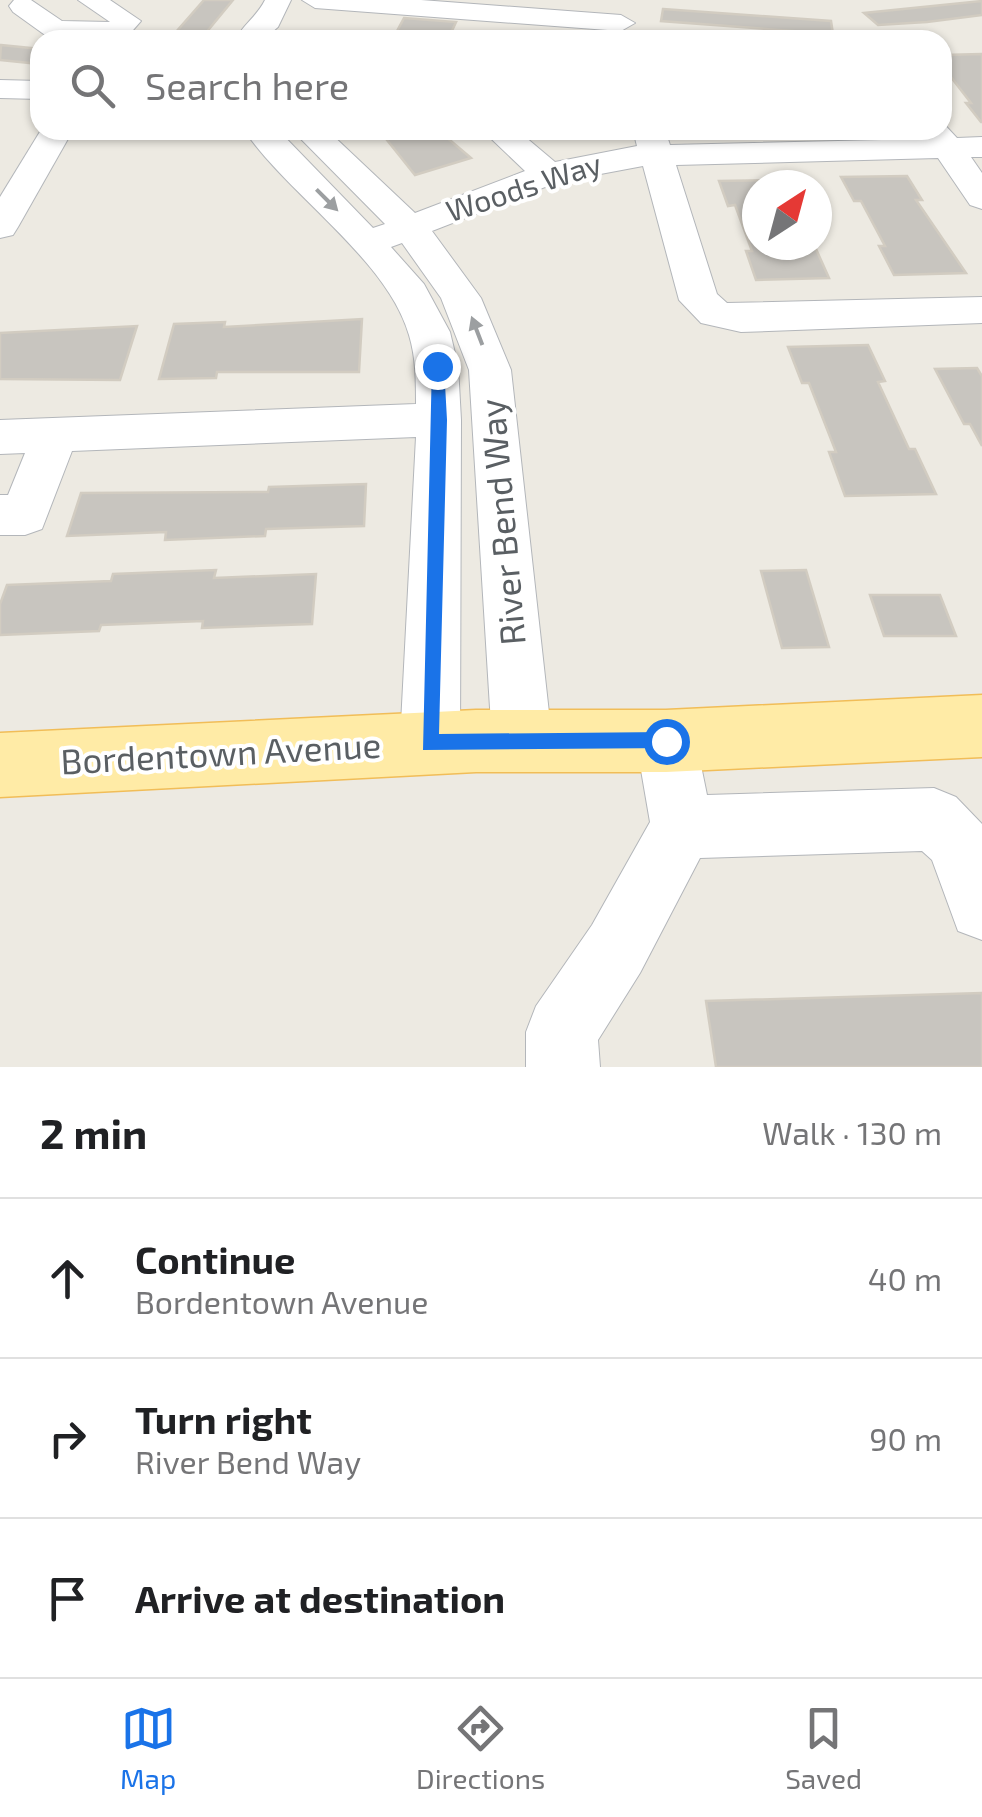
<!DOCTYPE html>
<html lang="en">
<head>
<meta charset="utf-8">
<style>
	:root { --surface:#fff; --page:#f6f6f6; --text:#202124; --muted:#757577; --line:#e0e0e0; --accent:#1a73e8 }
	body { margin:0; font-family:"Exo 2",sans-serif; background:var(--page); color:var(--text) }
	.compass { position:absolute; left:742px; top:170px; width:90px; height:90px; border-radius:50%; background:var(--surface); box-shadow:0 2px 8px #0004; rotate:36deg }
	.stop { position:absolute; width:30px; height:30px; margin:-22px; border:8px solid #1a73e8; border-radius:50%; background:#fff }
	.stop.end { background:#1a73e8; border-color:#fff; box-shadow:0 2px 10px #0008 }
	.list { margin:0; padding:0; list-style:none }
	h2 { display:flex; justify-content:space-between; align-items:center; height:130px; margin:0; padding:0 40px; font-size:42px }
	h2 small { font-size:32px; font-weight:400; color:var(--muted) }
	.list li { display:grid; grid-template-columns:65px 1fr auto; gap:30px; align-items:center; box-sizing:border-box; height:160px; padding:0 40px; border-top:2px solid var(--line) }
	.list b { display:block; font-size:38px; white-space:nowrap }
	.list p { margin:0; font-size:32px; white-space:nowrap; color:var(--muted) }
	.list em { font-size:32px; font-style:normal; color:var(--muted) }
	.icon { flex:none; width:55px; height:55px; fill:none; stroke:currentColor; stroke-width:2; stroke-linecap:round; stroke-linejoin:round }
	.map { position:relative; flex:none; width:982px; height:1067px; overflow:hidden }
	.search { position:absolute; background:var(--surface); box-shadow:0 2px 8px #0004; left:30px; right:30px; top:30px; height:110px; display:flex; align-items:center; gap:25px; box-sizing:border-box; padding:0 35px; border-radius:30px; color:var(--muted); font-size:38px }
	.sheet { height:610px; background:var(--surface) }
	nav { display:flex; justify-content:space-around; align-items:center; box-sizing:border-box; height:140px; border-top:2px solid var(--line); background:var(--surface); font-size:28px; color:var(--muted) }
	nav a { display:grid; justify-items:center; gap:5px }
	nav .on { color:var(--accent) }
	.map>svg:first-child { display:block }
	.building { fill:#c8c5bf; stroke:#d2ccc1; stroke-width:2.5 }
	.lines { fill:none; stroke-linecap:round; stroke-linejoin:round }
	.minor-casing { stroke:#b3b6ba; stroke-width:2 }
	.major-casing { stroke:#f1bd58; stroke-width:3 }
	.minor { fill:#fff; fill-rule:evenodd }
	.major { fill:#ffeba6; fill-rule:evenodd }
	.oneway { fill:#9c9fa1 }
	.route { fill:#1a73e8 }
	.labels { text-anchor:middle; stroke-width:8; stroke-linejoin:round; paint-order:stroke }
	.far-street-label { font-size:30px; fill:#5a5f63; stroke:#fff }
	.street-label { font-size:35px; fill:#5a5f63; stroke:#fff }
</style>
</head>
<body>
<div class="map">
<svg width="982" height="1067" viewBox="0 0 982 1067">
	<rect width="100%" height="100%" fill="#edeae2"/>
	<g class="building">
		<path d="M204 0H233L200 40H169Z"/>
		<path d="M982 1V15L927 22 878 25 864 13Z"/>
		<path d="M663 9 831 21 833 34 661 21Z"/>
		<path d="M404 18 456 22 449 37 443 40H398L401 33H396Z"/>
		<path d="M1 45 40 49V64L0 60Z"/>
		<path d="M982 54V122H981L966 103H971L947 72H942V55Z"/>
		<path d="M379 130H438L471 158 415 175Z"/>
		<path d="M907 176 922 200H916L966 273 894 275 879 246H885L861 201H854L841 177Z"/>
		<path d="M786 180 788 185H757V245H809L816 249 829 278 756 280 746 251H752L735 205 728 206 719 181Z"/>
		<path d="M362 319 359 372H217L216 378 159 379 174 324 225 322 224 327Z"/>
		<path d="M137 326 120 380 0 379V333Z"/>
		<path d="M868 345 885 381 878 382 909 449H915L936 494 845 496 829 452H836L809 383H802L788 347Z"/>
		<path d="M977 368 982 376V446L970 424H964L935 369Z"/>
		<path d="M366 484 364 526 266 529 265 536 165 540 166 532 67 536 81 493 268 492 269 487Z"/>
		<path d="M216 570 214 578 316 574 312 624 202 628 203 621 101 625 99 631 0 635V604L7 585 111 581 113 574Z"/>
		<path d="M806 570 829 647 782 648 761 571Z"/>
		<path d="M870 595H940L956 636H884Z"/>
		<path d="M982 993V1067H716L706 1001Z"/>
	</g>
	<g class="lines">
		<g class="minor-casing">
			<g id="minor">
				<path d="M14 0H31L62 21 110 22 78 0H110L141 21 127 37 117 39 45 35 13 12 9 6Z"/>
				<path d="M265 0H291L278 27 263 40H235C244 24 257 16 265 0Z"/>
				<path d="M302 0H421L621 15 635 23 621 31 315 8Z"/>
				<path d="M0 80 40 81V99L0 98Z"/>
				<path d="M942 122 957 138 982 137V157H971L982 173V209L970 205 938 158 676 165 717 294 727 303 982 297V323L741 332 701 323 679 300 643 166 558 182 432 231 481 298 511 370 552 740 543 760 522 768 501 760 492 740 469 370 441 298 402 243 391 247 424 284 450 332 458 366 461 420 460 743 451 763 430 771 409 763 400 743 416 437 72 451 42 529 25 535H0V495H8L25 453 0 454V420L416 404C416 381 416 358 409 335 387 259 289 196 244 130H278L373 228 385 224 292 130H327L415 213 525 171 482 130H517L555 162 637 146 633 130H665L670 145 925 139 919 130H942Z"/>
				<path d="M41 130H73L18 227 13 235 0 238V197Z"/>
				<path d="M666 713 687 721 696 741 707 795 934 788 956 797 982 824V940L958 931 932 860 922 851 700 858 640 973 598 1040 600 1067H526V1032L536 1006 592 925 650 822 636 741 645 721Z"/>
			</g>
		</g>
		<g class="major-casing">
			<path id="major" d="M982 695V757L666 772H476L0 797V733L476 710H666Z"/>
		</g>
		<use href="#minor" class="minor"/>
		<use href="#major" class="major"/>
	</g>
	<defs><path id="oneway-solid" d="M-6-.8H1V-3.2L6.5 0L1 3.2V.8H-6Z" transform="scale(2.5)"/></defs>
	<g class="oneway">
		<use href="#oneway-solid" transform="translate(327 200) rotate(45)"/>
		<use href="#oneway-solid" transform="translate(477 331) rotate(-111)"/>
	</g>
	<path class="route" d="M432 363 444 366 447 420 439 734 666 732 675 741 673 748 423 750Z"/>
	<g class="labels">
		<g class="far-street-label">
			<text transform="translate(524 188) rotate(-18)" y="10">Woods Way</text>
		</g>
		<g class="street-label">
			<text transform="translate(503 522) rotate(-95)" y="12">River Bend Way</text>
			<text transform="translate(221 754) rotate(-3)" y="12">Bordentown Avenue</text>
		</g>
	</g>
</svg>
<svg class="compass" viewBox="-18 -18 36 36"><path d="M0-13l5 13h-10z" fill="#e53935"/><path d="M0 13l5-13h-10z" fill="#757577"/></svg>
<div class="stop" style="left:666px;top:741px"></div>
<div class="stop end" style="left:437px;top:366px"></div>
<div class="search"><svg class="icon" aria-label="search" viewBox="0 0 24 24"><circle cx="10" cy="10" r="6"/><path d="M15 15l6 6"/></svg>Search here</div>
</div>
<section class="sheet">
<h2>2 min<small>Walk · 130 m</small></h2>
<ul class="list">
<li><svg class="icon" aria-label="ahead" viewBox="0 0 24 24"><path d="M12 20V5M6 11l6-6 6 6"/></svg><div><b>Continue</b><p>Bordentown Avenue</p></div><em>40 m</em></li>
<li><svg class="icon" aria-label="right" viewBox="0 0 24 24"><path d="M7 20v-9h11M14 6l5 5-5 5"/></svg><div><b>Turn right</b><p>River Bend Way</p></div><em>90 m</em></li>
<li><svg class="icon" aria-label="arrive" viewBox="0 0 24 24"><path d="M6 21V4h12l-3 4 3 4H6"/></svg><div><b>Arrive at destination</b></div></li>
</ul>
</section>
<nav>
<a class="on"><svg class="icon" aria-label="map" viewBox="0 0 24 24"><path d="M3 6l6-2 6 2 6-2v14l-6 2-6-2-6 2zM9 4v14M15 6v14"/></svg>Map</a>
<a><svg class="icon" aria-label="directions" viewBox="0 0 24 24"><path d="M12 3l9 9-9 9-9-9zM9 14v-3h6M13 9l2 2-2 2"/></svg>Directions</a>
<a><svg class="icon" aria-label="saved" viewBox="0 0 24 24"><path d="M7 4h10v16l-5-4-5 4z"/></svg>Saved</a>
</nav>
</body>
</html>
